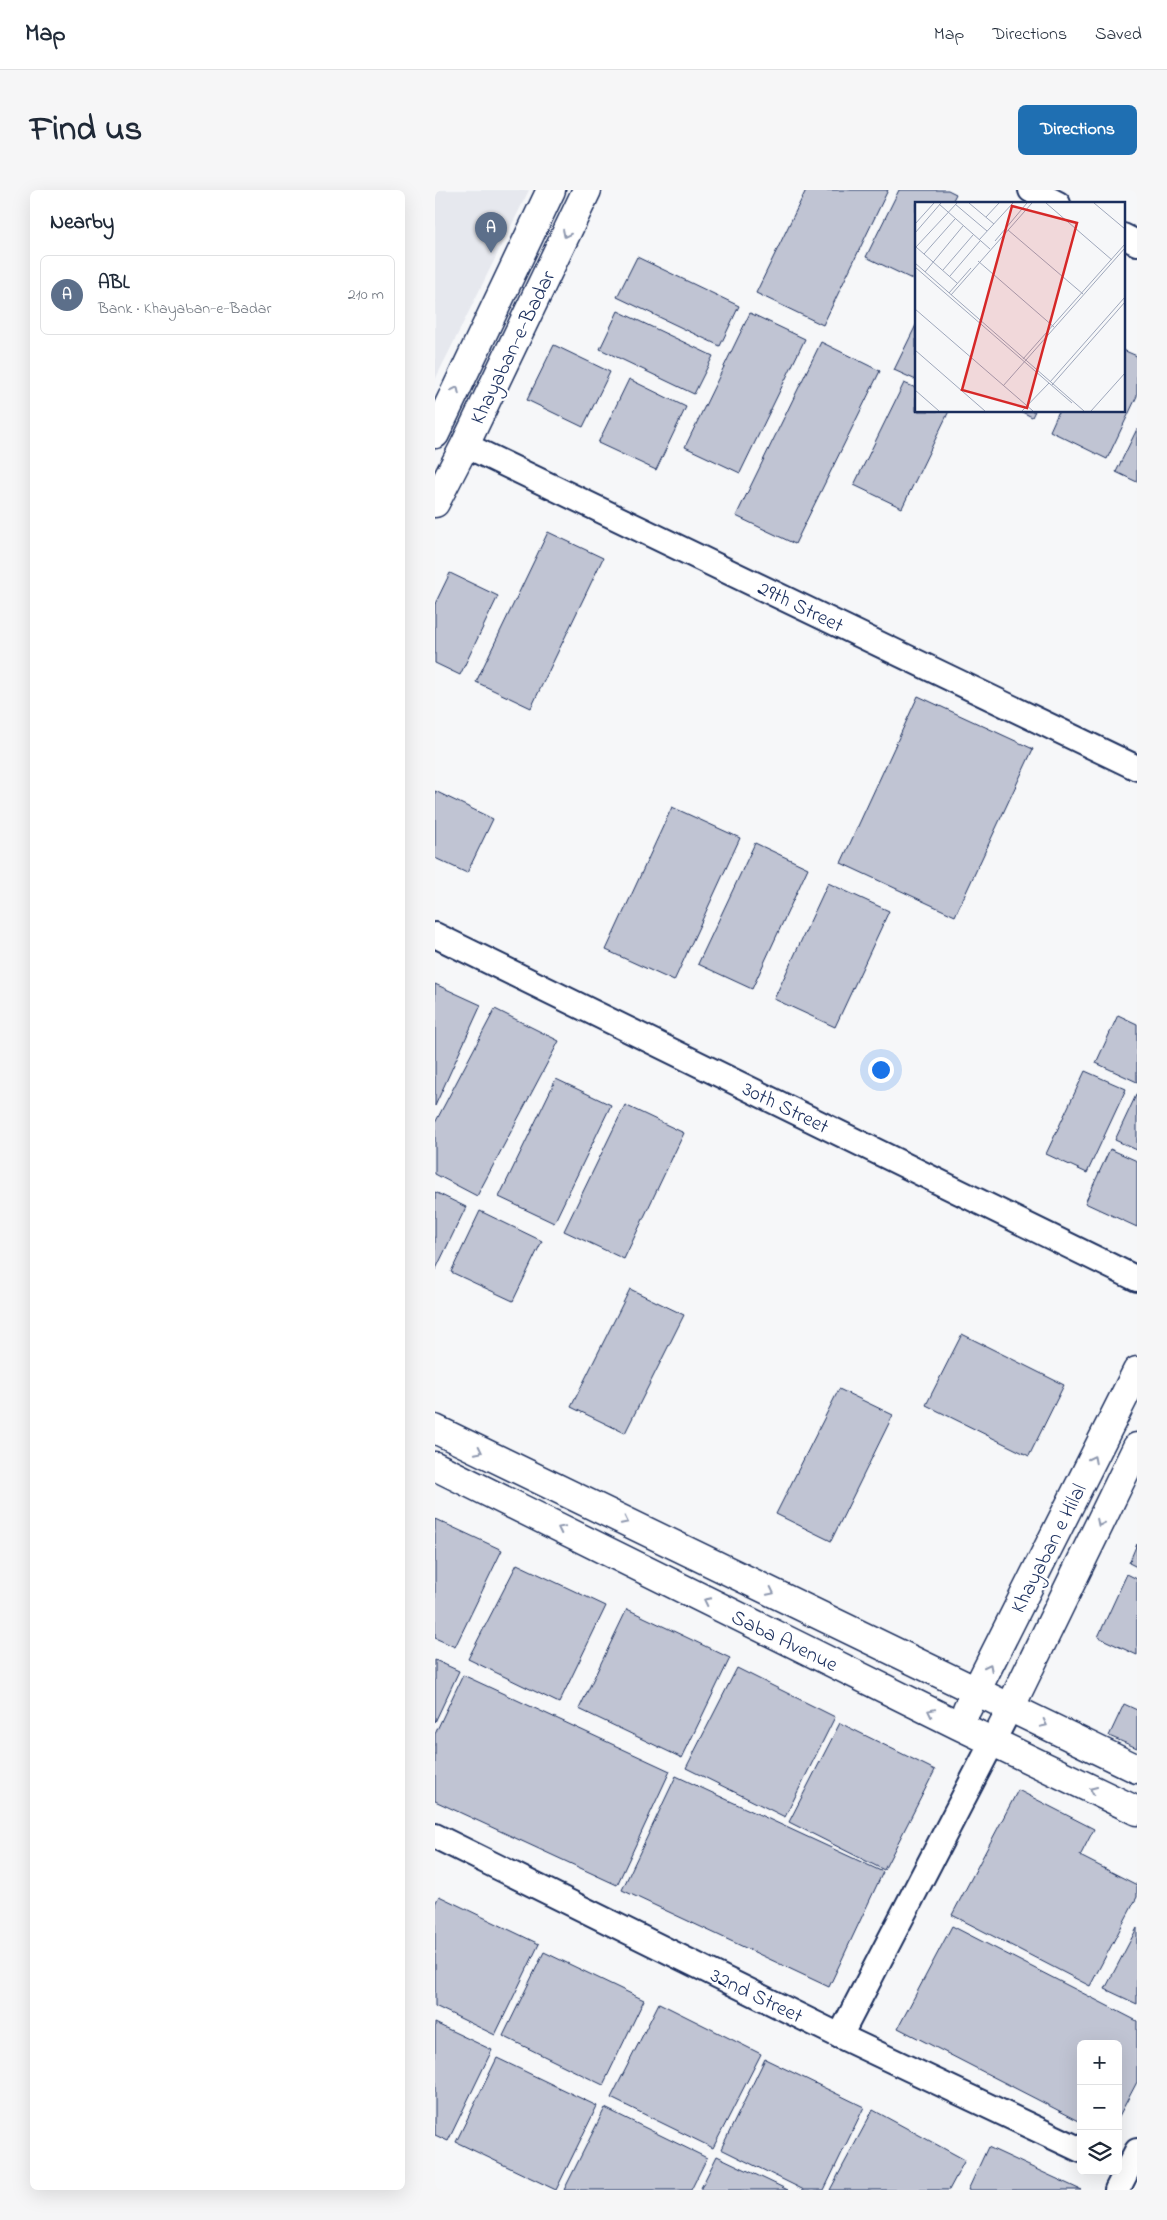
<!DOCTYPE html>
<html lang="en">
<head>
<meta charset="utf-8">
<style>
	:root { --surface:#fff; --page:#f6f6f7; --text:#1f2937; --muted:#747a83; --line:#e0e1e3; --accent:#1f6fb2 }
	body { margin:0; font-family:"Indie Flower",sans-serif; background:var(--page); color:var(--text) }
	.controls { position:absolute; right:15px; bottom:15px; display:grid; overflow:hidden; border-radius:8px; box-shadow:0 5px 20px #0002 }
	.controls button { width:45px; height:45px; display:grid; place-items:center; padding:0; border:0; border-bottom:1px solid var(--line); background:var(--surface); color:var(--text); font:25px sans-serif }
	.you { position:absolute; left:445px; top:879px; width:18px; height:18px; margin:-12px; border:4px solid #fff; border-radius:50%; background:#1a73e8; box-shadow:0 0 0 8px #1a73e833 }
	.badge { display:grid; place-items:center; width:32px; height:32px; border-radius:50%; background:var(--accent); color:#fff; font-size:16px; font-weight:700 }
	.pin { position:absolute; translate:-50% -41px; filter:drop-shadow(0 1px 2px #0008) }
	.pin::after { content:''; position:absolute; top:26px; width:18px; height:15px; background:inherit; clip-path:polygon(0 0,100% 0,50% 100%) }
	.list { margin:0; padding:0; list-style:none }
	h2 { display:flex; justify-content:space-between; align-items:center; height:65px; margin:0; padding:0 20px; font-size:21px }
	h2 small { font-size:16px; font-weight:400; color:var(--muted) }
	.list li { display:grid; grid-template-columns:32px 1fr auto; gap:15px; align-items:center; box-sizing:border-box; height:80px; margin:0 10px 10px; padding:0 10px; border:1px solid var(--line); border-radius:8px }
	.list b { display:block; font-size:19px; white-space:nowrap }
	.list p { margin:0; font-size:16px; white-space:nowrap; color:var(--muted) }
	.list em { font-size:16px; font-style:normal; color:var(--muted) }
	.icon { flex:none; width:28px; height:28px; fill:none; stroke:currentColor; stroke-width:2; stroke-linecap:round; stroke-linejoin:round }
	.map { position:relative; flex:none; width:702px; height:2000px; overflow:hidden; border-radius:8px }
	header { display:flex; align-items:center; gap:30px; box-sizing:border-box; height:70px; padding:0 25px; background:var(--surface); border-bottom:1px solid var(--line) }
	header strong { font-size:24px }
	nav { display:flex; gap:28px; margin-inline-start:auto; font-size:18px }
	.intro { display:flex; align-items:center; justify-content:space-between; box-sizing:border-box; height:120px; padding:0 30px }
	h1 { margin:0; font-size:35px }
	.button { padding:12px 22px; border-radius:8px; background:var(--accent); color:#fff; font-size:18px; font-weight:700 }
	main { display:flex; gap:30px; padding:0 30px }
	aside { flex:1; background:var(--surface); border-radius:8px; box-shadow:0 5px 20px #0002 }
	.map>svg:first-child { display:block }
	.built { fill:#e6e8ee }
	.building { fill:#c0c4d3; stroke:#1b2f5e }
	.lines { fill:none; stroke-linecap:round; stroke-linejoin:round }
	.street-casing { stroke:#1b2f5e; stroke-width:28 }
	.secondary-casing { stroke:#1b2f5e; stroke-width:31 }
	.street { stroke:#fff; stroke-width:24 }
	.secondary { stroke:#fff; stroke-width:28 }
	.oneway { stroke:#8d97ae }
	.labels { text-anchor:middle; stroke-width:4.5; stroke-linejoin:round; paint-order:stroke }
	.street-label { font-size:21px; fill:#1b2f5e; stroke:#fff }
	.inset-road { fill:none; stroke:#9ea7bb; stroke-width:1 }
	.view { fill:#d62828; fill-opacity:0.15; stroke:#d62828; stroke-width:2.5 }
	.inset-edge { fill:none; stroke:#1b2f5e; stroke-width:2.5 }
</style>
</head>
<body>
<header>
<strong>Map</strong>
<nav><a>Map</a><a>Directions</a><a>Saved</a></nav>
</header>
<div class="intro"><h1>Find us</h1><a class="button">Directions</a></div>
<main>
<aside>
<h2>Nearby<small></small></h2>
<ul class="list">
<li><span class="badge" style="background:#5c6f8a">A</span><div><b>ABL</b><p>Bank · Khayaban-e-Badar</p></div><em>210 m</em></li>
</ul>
</aside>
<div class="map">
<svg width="702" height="2000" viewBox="0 0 702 2000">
	<rect width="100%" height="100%" fill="#f6f7f9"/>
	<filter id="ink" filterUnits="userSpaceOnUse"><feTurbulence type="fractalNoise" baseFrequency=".02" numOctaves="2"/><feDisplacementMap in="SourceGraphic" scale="10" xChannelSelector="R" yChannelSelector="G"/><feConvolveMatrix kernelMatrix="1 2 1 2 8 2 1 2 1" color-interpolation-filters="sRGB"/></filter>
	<g filter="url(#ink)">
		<path class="built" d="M0 0H94L0 190Z"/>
		<g class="building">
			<path d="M371 0H453L388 135 321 103Z"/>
			<path d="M464 0H513L521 4 516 14H481V86L479 90 431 67Z"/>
			<path d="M202 67 304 116 285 156 182 107Z"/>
			<path d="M183 121 278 166 259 204 165 159Z"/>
			<path d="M315 123 370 149 305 283 250 257Z"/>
			<path d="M481 135V190L459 180Z"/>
			<path d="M386 152 445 181 360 354 301 326Z"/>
			<path d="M119 155 175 182 148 237 92 210Z"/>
			<path d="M688 160 702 166V206L672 269 615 241 624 221H688Z"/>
			<path d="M194 189 251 217 221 280 163 253Z"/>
			<path d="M469 193 481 198V221H514L467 318 419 295Z"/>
			<path d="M585 221H600L597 227Z"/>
			<path d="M702 239V292L681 282Z"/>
			<path d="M113 342 168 368 96 518 41 492Z"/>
			<path d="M15 383 63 406 25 485 0 473V414Z"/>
			<path d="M483 506 598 559 520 726 406 673Z"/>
			<path d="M0 601 58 629 32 683 0 668Z"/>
			<path d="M237 617 305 648 239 791 171 760Z"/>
			<path d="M320 653 373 678 317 799 263 774Z"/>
			<path d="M393 693 454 721 400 837 339 809Z"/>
			<path d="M0 794 46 815 0 916Z"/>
			<path d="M60 819 124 851 42 1006 0 984V933Z"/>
			<path d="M683 825 702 834V892L661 873Z"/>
			<path d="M650 881 691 899 652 983 611 964Z"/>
			<path d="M121 889 176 915 119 1033 64 1007Z"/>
			<path d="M702 903V960L680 950Z"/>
			<path d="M190 915 249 943 189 1069 129 1041Z"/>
			<path d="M675 959 702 971V1037L650 1013Z"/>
			<path d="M0 1002 31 1017 0 1081Z"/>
			<path d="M45 1021 107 1051 78 1111 16 1082Z"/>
			<path d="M195 1099 249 1125 190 1243 136 1217Z"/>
			<path d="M527 1144 629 1195 594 1266 491 1215Z"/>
			<path d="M404 1199 458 1225 396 1351 341 1324Z"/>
			<path d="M0 1329 67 1360 20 1457 0 1448Z"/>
			<path d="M702 1354V1377L694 1373Z"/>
			<path d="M82 1374 171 1416 124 1513 33 1469Z"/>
			<path d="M692 1384 702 1389V1465L663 1447Z"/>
			<path d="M192 1419 295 1468 247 1568 144 1519Z"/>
			<path d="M0 1470 24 1481 0 1532Z"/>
			<path d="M302 1478 400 1527 350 1627 251 1578Z"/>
			<path d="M28 1485 235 1581 182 1695 0 1611V1544Z"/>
			<path d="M689 1514 702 1520V1558L674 1546Z"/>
			<path d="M405 1533 500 1580 449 1680 354 1632Z"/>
			<path d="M241 1586 448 1682 394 1797 187 1700Z"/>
			<path d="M583 1600 659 1639 645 1666 702 1695V1707L655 1796 517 1725Z"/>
			<path d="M4 1706 104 1754 60 1845 0 1816V1714Z"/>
			<path d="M517 1736 702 1831V1892L683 1928V1854H646V1932L463 1838Z"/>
			<path d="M702 1738V1814L670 1799Z"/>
			<path d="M109 1762 209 1810 168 1895 68 1846Z"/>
			<path d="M224 1813 326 1864 278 1958 176 1908Z"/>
			<path d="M0 1833 57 1860 13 1951 0 1945Z"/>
			<path d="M62 1868 162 1916 121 2000 21 1952Z"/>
			<path d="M330 1869 429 1917 389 2000H369L286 1959Z"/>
			<path d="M170 1918 272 1968 256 2000H129Z"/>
			<path d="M438 1920 530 1970 514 2000H395Z"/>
			<path d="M553 1957 646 2000H533Z"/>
			<path d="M282 1966 353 2000H265Z"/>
		</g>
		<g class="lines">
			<g class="street-casing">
				<g id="street">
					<path d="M596 0 623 14"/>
					<path d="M688 46 702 53"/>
					<path d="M30 255 702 578"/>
					<path d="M0 745 702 1089"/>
					<path d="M0 1646 405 1846 646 1960"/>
					<path d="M405 1846 575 1518"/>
					<path d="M682 2000 702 1961"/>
				</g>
			</g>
			<g class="secondary-casing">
				<g id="secondary">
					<path d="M0 244 116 0"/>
					<path d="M0 313 30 255 152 0"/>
					<path d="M0 1239 702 1579"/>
					<path d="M0 1276 523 1535 702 1621"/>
					<path d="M575 1518 702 1257"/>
					<path d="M532 1519 702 1181"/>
				</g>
			</g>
			<use href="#street" class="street"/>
			<use href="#secondary" class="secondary"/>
		</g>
		<defs><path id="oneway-chevron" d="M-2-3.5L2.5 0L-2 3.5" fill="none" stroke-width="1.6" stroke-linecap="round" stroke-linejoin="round" transform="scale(1.25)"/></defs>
		<g class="oneway">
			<use href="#oneway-chevron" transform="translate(131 44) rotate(116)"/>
			<use href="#oneway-chevron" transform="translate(21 200) rotate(-65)"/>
			<use href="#oneway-chevron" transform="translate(44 1261) rotate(26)"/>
			<use href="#oneway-chevron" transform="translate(658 1269) rotate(-63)"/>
			<use href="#oneway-chevron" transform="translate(190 1331) rotate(26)"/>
			<use href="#oneway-chevron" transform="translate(665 1333) rotate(116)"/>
			<use href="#oneway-chevron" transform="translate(126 1339) rotate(-154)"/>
			<use href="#oneway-chevron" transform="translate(336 1402) rotate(26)"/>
			<use href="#oneway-chevron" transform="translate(272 1411) rotate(-154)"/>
			<use href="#oneway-chevron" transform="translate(554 1477) rotate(-63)"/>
			<use href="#oneway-chevron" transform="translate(496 1522) rotate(-154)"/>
			<use href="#oneway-chevron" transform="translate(609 1534) rotate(26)"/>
			<use href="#oneway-chevron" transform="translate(658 1600) rotate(-155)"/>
		</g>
	</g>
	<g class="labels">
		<g class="street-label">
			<text transform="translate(77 157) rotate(-64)" y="7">Khayaban-e-Badar</text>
			<text transform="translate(366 416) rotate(26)" y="7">29th Street</text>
			<text transform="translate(351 917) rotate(26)" y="7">30th Street</text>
			<text transform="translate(613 1358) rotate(-63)" y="7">Khayaban e Hilal</text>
			<text transform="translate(350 1450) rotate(26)" y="7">Saba Avenue</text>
			<text transform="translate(322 1805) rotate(26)" y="7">32nd Street</text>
		</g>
	</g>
	<g transform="translate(480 12)">
		<rect width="210" height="210" fill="#f6f7f9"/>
		<path class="inset-road" d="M54 1 79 22M131 1 197 58M179 1 210 27M24 2 75 47M40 2 72 29M71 15 84 1M0 22 19 1M93 28 168 92M0 31 26 1M64 38 98 1M80 39 112 1M1 45 42 1M1 45 42 81M9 52 40 17M63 59 139 125M0 61 169 209M0 65 157 201M28 68 58 33M10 70 48 24M35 74 65 39M34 91 56 66M36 93 117 1M0 107 118 209M0 148 70 209M108 157 210 42M135 180 210 95M137 183 210 100M88 184 210 46M0 188 24 209M107 209 134 181M176 209 210 171"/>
		<path class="view" d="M97 4 162 21 112 206 47 188Z"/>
		<rect width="210" height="210" class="inset-edge"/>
	</g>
</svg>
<div class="controls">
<button>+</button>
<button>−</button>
<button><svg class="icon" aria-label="layers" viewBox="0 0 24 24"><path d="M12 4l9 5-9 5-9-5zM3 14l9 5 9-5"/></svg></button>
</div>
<div class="you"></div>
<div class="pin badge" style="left:56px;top:63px;background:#5c6f8a">A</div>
</div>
</main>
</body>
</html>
